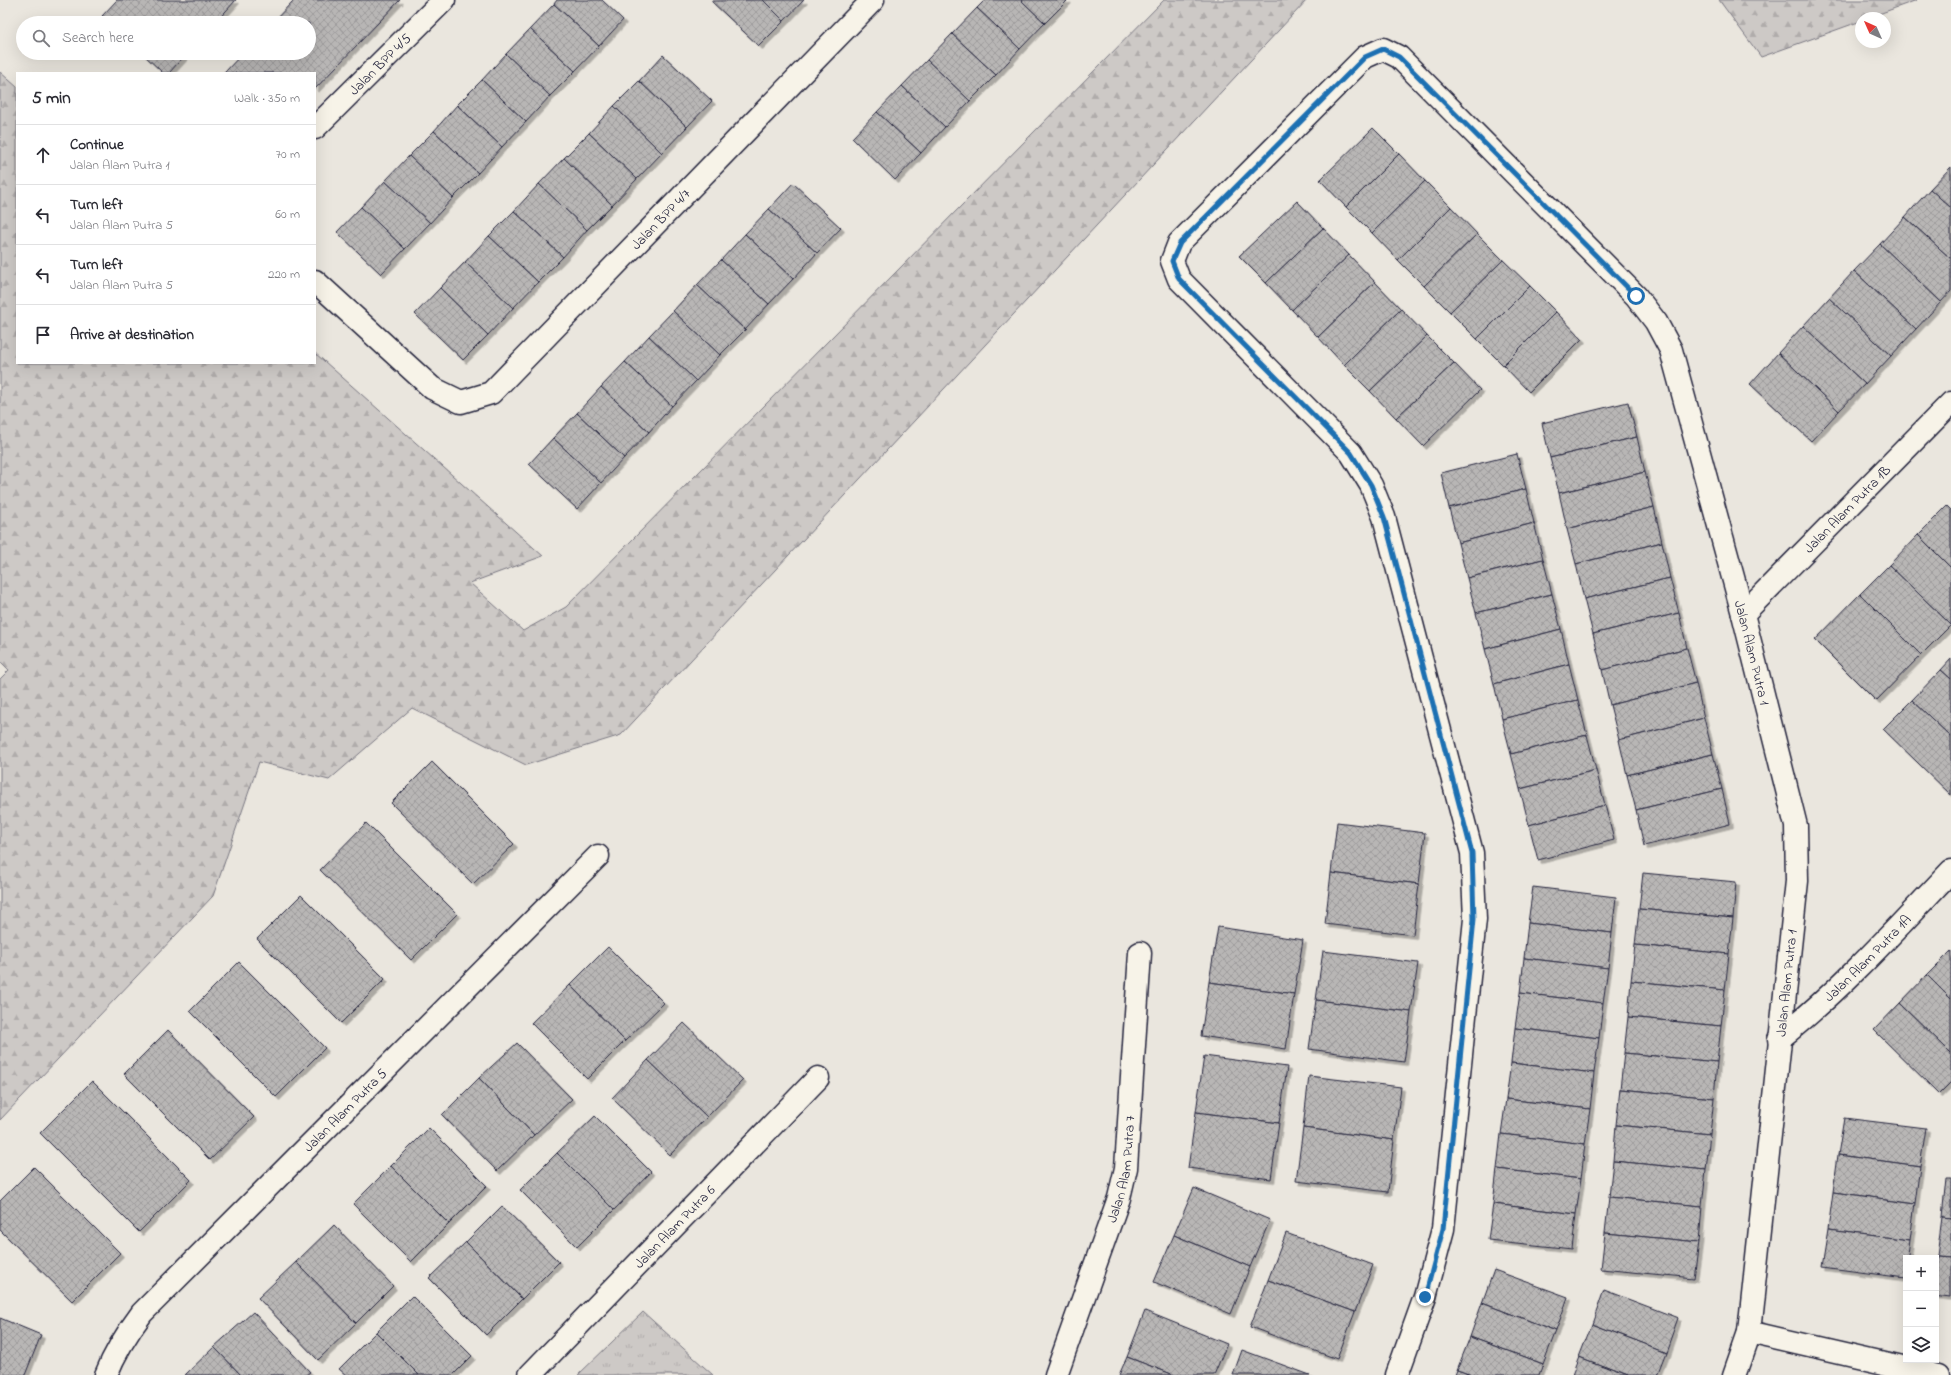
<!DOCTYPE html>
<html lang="en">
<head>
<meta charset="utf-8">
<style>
	:root { --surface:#fff; --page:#f7f7f7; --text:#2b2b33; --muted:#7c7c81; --line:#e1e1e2 }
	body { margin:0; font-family:"Indie Flower",sans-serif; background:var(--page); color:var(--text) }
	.controls { position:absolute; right:12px; bottom:12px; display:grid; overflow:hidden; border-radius:0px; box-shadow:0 4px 16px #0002 }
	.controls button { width:36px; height:36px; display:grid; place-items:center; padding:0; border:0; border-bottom:1px solid var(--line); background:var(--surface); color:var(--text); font:20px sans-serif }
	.compass { position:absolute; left:1855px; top:12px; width:36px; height:36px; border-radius:50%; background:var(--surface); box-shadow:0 4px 16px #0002; rotate:315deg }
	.stop { position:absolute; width:12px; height:12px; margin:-9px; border:3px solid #1f6fb2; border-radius:50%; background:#fff }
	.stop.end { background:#1f6fb2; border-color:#fff; box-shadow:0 1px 4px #0008 }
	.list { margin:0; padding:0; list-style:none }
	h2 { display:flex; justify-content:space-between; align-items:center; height:52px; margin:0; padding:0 16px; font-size:17px }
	h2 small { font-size:13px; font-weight:400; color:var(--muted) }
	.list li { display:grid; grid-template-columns:26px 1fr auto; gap:12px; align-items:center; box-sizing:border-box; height:60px; padding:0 16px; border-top:1px solid var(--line) }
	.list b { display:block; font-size:15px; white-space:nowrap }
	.list p { margin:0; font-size:13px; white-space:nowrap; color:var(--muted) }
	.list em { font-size:13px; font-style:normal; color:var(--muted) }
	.icon { flex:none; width:22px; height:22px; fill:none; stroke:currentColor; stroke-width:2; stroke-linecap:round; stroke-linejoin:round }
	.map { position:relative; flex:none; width:1951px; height:1375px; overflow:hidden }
	.search { position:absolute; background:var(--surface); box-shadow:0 4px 16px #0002; left:16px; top:16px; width:300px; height:44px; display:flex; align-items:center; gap:10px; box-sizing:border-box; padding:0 14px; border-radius:22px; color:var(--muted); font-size:15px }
	.panel { position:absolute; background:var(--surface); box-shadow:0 4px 16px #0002; left:16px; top:72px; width:300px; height:292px; border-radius:0px }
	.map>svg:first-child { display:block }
	.forest { fill:url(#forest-firs); stroke:#787680 }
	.park { fill:url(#park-tufts); stroke:#787680 }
	.building { fill:url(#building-cross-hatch); stroke:#22223b; filter:url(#shadow) }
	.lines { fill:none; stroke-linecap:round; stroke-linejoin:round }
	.street-casing { stroke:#22223b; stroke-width:25 }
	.street { stroke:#f7f3e8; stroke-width:22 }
	.route { stroke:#1f6fb2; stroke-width:5 }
	.labels { text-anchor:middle; stroke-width:4; stroke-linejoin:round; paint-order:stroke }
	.street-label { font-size:14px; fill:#22223b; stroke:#f7f3e8 }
</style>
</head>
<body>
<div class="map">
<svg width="1951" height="1375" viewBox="0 0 1951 1375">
	<defs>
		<pattern id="forest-firs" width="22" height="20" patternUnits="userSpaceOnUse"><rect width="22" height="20" fill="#cdc9c6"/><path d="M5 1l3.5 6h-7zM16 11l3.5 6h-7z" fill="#b0acab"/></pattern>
		<pattern id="park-tufts" width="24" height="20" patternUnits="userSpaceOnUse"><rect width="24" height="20" fill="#cdc9c6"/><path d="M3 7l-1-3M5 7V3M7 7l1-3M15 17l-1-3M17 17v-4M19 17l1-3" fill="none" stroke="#b0acab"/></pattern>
		<pattern id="building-cross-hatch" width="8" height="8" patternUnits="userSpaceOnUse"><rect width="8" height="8" fill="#b8b6b5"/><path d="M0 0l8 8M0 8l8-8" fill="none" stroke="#9e9c9d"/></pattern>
		<filter id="shadow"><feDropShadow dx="3.5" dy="3.5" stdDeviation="0" flood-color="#0004"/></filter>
	</defs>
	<rect width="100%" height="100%" fill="#eae6de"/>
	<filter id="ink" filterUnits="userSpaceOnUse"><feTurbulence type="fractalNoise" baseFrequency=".025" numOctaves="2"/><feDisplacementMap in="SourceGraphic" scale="8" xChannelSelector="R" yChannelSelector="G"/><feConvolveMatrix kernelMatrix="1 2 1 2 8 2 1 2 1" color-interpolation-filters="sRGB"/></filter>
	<g filter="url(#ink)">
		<g class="forest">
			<path d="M1164 0H1307L621 735 526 765 412 708 329 780 259 762 213 896 0 1120V679L9 670 0 661V72L17 87V363H315V353L543 556 470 583 523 631 566 607Z"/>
			<path d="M1719 0H1917L1868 18H1861V21L1761 57Z"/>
		</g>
		<path class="park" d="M643 1312 713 1375H578Z"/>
		<g class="building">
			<path d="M117 0H236L215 23H109L102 16Z"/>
			<path d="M294 0H400L315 89V73H224L243 53H309V23H272Z"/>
			<path d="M557 0H602L623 20 599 46 554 4Z"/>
			<path d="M763 0 784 21 759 46 711 1Z"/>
			<path d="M763 0H804L784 21Z"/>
			<path d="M985 0H1021L1045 23 1020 49 977 8Z"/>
			<path d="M1021 0H1068L1045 23Z"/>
			<path d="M554 4 599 46 575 71 530 29Z"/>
			<path d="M977 8 1020 49 996 75 952 34Z"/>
			<path d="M530 29 575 71 550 96 506 54Z"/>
			<path d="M952 34 996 75 970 101 927 60Z"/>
			<path d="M142 53H187L169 73H163Z"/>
			<path d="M506 54 550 96 526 122 482 80Z"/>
			<path d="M663 55 712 101 687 127 639 81Z"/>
			<path d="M927 60 970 101 945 127 902 86Z"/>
			<path d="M482 80 526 122 502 147 457 105Z"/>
			<path d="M639 81 687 127 662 153 614 106Z"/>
			<path d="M902 86 945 127 921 153 877 112Z"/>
			<path d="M457 105 502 147 478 173 434 131Z"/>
			<path d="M614 106 662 153 637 179 589 133Z"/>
			<path d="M877 112 921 153 895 180 852 138Z"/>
			<path d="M1373 128 1399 154 1346 207 1320 180Z"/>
			<path d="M434 131 478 173 453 198 409 156Z"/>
			<path d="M589 133 637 179 612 205 564 158Z"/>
			<path d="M1399 154 1425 181 1372 233 1346 207Z"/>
			<path d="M409 156 453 198 430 223 385 181Z"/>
			<path d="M564 158 612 205 587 230 539 184Z"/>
			<path d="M1951 167V208L1930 189Z"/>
			<path d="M385 181 430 223 405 249 361 207Z"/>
			<path d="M1425 181 1451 207 1398 260 1372 233Z"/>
			<path d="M793 183 841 228 817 253 769 209Z"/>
			<path d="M539 184 587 230 563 257 514 211Z"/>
			<path d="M1930 189 1951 208V259L1905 217Z"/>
			<path d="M1297 201 1323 228 1266 283 1239 256Z"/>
			<path d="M361 207 405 249 381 274 337 232Z"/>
			<path d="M1451 207 1477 234 1424 286 1398 260Z"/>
			<path d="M769 209 817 253 793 279 745 234Z"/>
			<path d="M514 211 563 257 538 282 489 236Z"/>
			<path d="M1905 217 1951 259V291L1941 302 1880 244Z"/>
			<path d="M1323 228 1349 255 1292 310 1266 283Z"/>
			<path d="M745 234 793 279 769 304 721 260Z"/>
			<path d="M1477 234 1503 260 1450 312 1424 286Z"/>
			<path d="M489 236 538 282 513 308 465 262Z"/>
			<path d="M1880 244 1941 302 1916 329 1854 271Z"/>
			<path d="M1349 255 1375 282 1318 337 1292 310Z"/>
			<path d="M721 260 769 304 745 330 697 285Z"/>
			<path d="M1503 260 1530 286 1477 339 1450 312Z"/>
			<path d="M465 262 513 308 488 335 440 288Z"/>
			<path d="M1854 271 1916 329 1891 356 1829 298Z"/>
			<path d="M1375 282 1401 309 1344 365 1318 337Z"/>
			<path d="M697 285 745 330 720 355 673 311Z"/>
			<path d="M1530 286 1556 312 1503 365 1477 339Z"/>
			<path d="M440 288 488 335 463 360 415 314Z"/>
			<path d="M1829 298 1891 356 1865 384 1803 326Z"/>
			<path d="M1401 309 1427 336 1370 391 1344 365Z"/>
			<path d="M673 311 720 355 696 381 649 336Z"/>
			<path d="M1556 312 1582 339 1529 392 1503 365Z"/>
			<path d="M1803 326 1865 384 1839 411 1778 353Z"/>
			<path d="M649 336 696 381 672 406 625 362Z"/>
			<path d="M1427 336 1454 363 1396 418 1370 391Z"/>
			<path d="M1778 353 1839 411 1811 441 1750 384Z"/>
			<path d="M625 362 672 406 649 432 601 387Z"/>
			<path d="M1454 363 1480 390 1423 446 1396 418Z"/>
			<path d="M601 387 649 432 624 458 577 413Z"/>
			<path d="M1628 402 1637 437 1550 458 1542 423Z"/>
			<path d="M577 413 624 458 601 483 553 438Z"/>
			<path d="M1637 437 1645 472 1559 493 1550 458Z"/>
			<path d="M553 438 601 483 577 509 529 464Z"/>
			<path d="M1517 454 1526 489 1449 508 1441 473Z"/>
			<path d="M1645 472 1654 507 1567 529 1559 493Z"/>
			<path d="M1526 489 1534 523 1458 543 1449 508Z"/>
			<path d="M1947 506 1951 510V568L1918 535Z"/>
			<path d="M1654 507 1662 542 1576 564 1567 529Z"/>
			<path d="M1534 523 1543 559 1467 578 1458 543Z"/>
			<path d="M1918 535 1951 568V625L1889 565Z"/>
			<path d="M1662 542 1670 578 1584 599 1576 564Z"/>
			<path d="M1543 559 1552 594 1476 613 1467 578Z"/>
			<path d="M1889 565 1951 625 1921 655 1860 594Z"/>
			<path d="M1670 578 1679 613 1593 634 1584 599Z"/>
			<path d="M1552 594 1561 629 1485 649 1476 613Z"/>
			<path d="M1860 594 1921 655 1876 701 1815 640Z"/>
			<path d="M1679 613 1687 648 1602 670 1593 634Z"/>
			<path d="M1561 629 1569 664 1494 684 1485 649Z"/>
			<path d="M1687 648 1696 683 1610 705 1602 670Z"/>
			<path d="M1951 659V679L1941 670Z"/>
			<path d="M1569 664 1578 700 1502 719 1494 684Z"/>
			<path d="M1941 670 1951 679V737L1912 700Z"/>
			<path d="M1696 683 1704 718 1619 740 1610 705Z"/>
			<path d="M1578 700 1587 735 1511 754 1502 719Z"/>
			<path d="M1912 700 1951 737V795L1883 729Z"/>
			<path d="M1704 718 1713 754 1627 775 1619 740Z"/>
			<path d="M1587 735 1596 770 1520 789 1511 754Z"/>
			<path d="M1713 754 1722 789 1636 810 1627 775Z"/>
			<path d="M432 762 514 844 473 884 391 803Z"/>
			<path d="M1596 770 1605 805 1529 825 1520 789Z"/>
			<path d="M1722 789 1730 824 1644 846 1636 810Z"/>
			<path d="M1605 805 1614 840 1538 860 1529 825Z"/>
			<path d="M1337 822 1425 833 1419 884 1331 873Z"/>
			<path d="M366 823 457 914 411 960 320 870Z"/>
			<path d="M1331 873 1419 884 1413 935 1325 924Z"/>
			<path d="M1643 873 1736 882 1733 918 1639 909Z"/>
			<path d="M1533 887 1616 897 1612 933 1528 923Z"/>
			<path d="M301 895 385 979 341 1023 257 939Z"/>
			<path d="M1639 909 1733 918 1729 954 1635 945Z"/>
			<path d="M1528 923 1612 933 1608 968 1524 958Z"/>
			<path d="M1218 927 1303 940 1294 994 1209 982Z"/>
			<path d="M1635 945 1729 954 1725 990 1631 981Z"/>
			<path d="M608 947 664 1003 625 1041 570 985Z"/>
			<path d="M1323 951 1418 963 1411 1012 1316 1000Z"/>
			<path d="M1951 951V999L1927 975Z"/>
			<path d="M1524 958 1608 968 1603 1003 1520 993Z"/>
			<path d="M239 962 325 1048 276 1097 190 1011Z"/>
			<path d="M1927 975 1951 999V1053L1900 1003Z"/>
			<path d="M1631 981 1725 990 1721 1026 1628 1017Z"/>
			<path d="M1209 982 1294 994 1286 1049 1201 1036Z"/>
			<path d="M570 985 625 1041 587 1079 531 1023Z"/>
			<path d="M1520 993 1603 1003 1599 1038 1515 1028Z"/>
			<path d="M1316 1000 1411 1012 1404 1062 1309 1049Z"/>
			<path d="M1900 1003 1951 1053V1082L1939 1094 1874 1030Z"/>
			<path d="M1628 1017 1721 1026 1717 1062 1624 1053Z"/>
			<path d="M684 1023 743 1080 707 1117 648 1060Z"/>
			<path d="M1515 1028 1599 1038 1594 1073 1511 1063Z"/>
			<path d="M168 1030 254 1117 210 1160 124 1074Z"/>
			<path d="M517 1043 572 1099 534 1135 479 1078Z"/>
			<path d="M1624 1053 1717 1062 1714 1098 1620 1089Z"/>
			<path d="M1204 1056 1287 1067 1279 1123 1196 1112Z"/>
			<path d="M648 1060 707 1117 670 1155 612 1098Z"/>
			<path d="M1511 1063 1594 1073 1590 1109 1506 1099Z"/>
			<path d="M1309 1076 1401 1087 1394 1140 1303 1128Z"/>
			<path d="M479 1078 534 1135 497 1171 442 1115Z"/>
			<path d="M92 1081 191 1180 139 1232 40 1133Z"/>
			<path d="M1620 1089 1714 1098 1710 1134 1616 1125Z"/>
			<path d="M1506 1099 1590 1109 1585 1144 1501 1134Z"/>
			<path d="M1196 1112 1279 1123 1271 1179 1188 1168Z"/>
			<path d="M595 1116 651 1172 614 1210 557 1153Z"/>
			<path d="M1844 1118 1926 1128 1920 1166 1838 1155Z"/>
			<path d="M1616 1125 1710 1134 1706 1170 1613 1161Z"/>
			<path d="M429 1128 487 1186 449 1224 391 1166Z"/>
			<path d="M1303 1128 1394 1140 1388 1192 1296 1181Z"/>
			<path d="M1501 1134 1585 1144 1581 1179 1497 1169Z"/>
			<path d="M557 1153 614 1210 577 1247 520 1190Z"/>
			<path d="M1838 1155 1920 1166 1915 1203 1833 1192Z"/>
			<path d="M1613 1161 1706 1170 1702 1206 1609 1197Z"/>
			<path d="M391 1166 449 1224 411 1262 353 1204Z"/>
			<path d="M34 1167 120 1253 72 1301 0 1230V1201Z"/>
			<path d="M1497 1169 1581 1179 1576 1214 1493 1204Z"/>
			<path d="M1946 1178H1951V1218L1942 1217Z"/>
			<path d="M1194 1188 1270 1220 1250 1267 1174 1235Z"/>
			<path d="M1833 1192 1915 1203 1910 1240 1828 1230Z"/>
			<path d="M1609 1197 1702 1206 1699 1242 1605 1233Z"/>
			<path d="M1493 1204 1576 1214 1572 1249 1488 1240Z"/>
			<path d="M502 1206 559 1262 522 1299 466 1242Z"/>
			<path d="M1942 1217 1951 1218V1257L1937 1256Z"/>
			<path d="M334 1225 393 1286 356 1323 296 1262Z"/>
			<path d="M1828 1230 1910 1240 1905 1278 1822 1267Z"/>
			<path d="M1286 1233 1373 1265 1355 1312 1268 1280Z"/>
			<path d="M1605 1233 1699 1242 1694 1278 1601 1269Z"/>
			<path d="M1174 1235 1250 1267 1231 1314 1154 1282Z"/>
			<path d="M466 1242 522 1299 486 1335 429 1278Z"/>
			<path d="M1937 1256 1951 1257V1297L1936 1295Z"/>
			<path d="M296 1262 356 1323 318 1360 258 1298Z"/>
			<path d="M1494 1270 1568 1297 1556 1331 1482 1303Z"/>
			<path d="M1268 1280 1355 1312 1337 1359 1250 1327Z"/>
			<path d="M1604 1290 1678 1318 1666 1352 1592 1324Z"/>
			<path d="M412 1296 472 1356 453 1375H419L376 1332Z"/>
			<path d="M1482 1303 1556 1331 1543 1364 1470 1337Z"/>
			<path d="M1145 1311 1227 1344 1214 1375H1174L1127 1357Z"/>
			<path d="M253 1312 310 1372 306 1375H241L214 1347Z"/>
			<path d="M0 1318 41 1335 25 1375H0Z"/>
			<path d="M1592 1324 1666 1352 1657 1375H1627L1579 1357Z"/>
			<path d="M376 1332 419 1375H346L339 1369Z"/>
			<path d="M1470 1337 1543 1364 1539 1375H1471L1457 1370Z"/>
			<path d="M214 1347 241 1375H185Z"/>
			<path d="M1242 1350 1310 1375H1233Z"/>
			<path d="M1127 1357 1174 1375H1119Z"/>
			<path d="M1579 1357 1627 1375H1572Z"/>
			<path d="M1457 1370 1471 1375H1455Z"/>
		</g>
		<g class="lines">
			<g class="street-casing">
				<g id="street">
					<path id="s1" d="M315 128 444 0"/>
					<path id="s2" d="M315 281 432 388 461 402 491 393 873 0"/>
					<path id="s3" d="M1743 614 1951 403"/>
					<path id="s4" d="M1779 1039C1842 989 1896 929 1951 871"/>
					<path d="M1749 1332 1936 1375"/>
					<path id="s5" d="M106 1375C115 1352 127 1333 142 1313L598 856"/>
					<path id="s6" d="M530 1375 818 1078"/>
					<path id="s7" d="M1056 1375 1119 1198 1126 1168 1140 953"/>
					<path id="s8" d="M1397 1375 1425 1297 1443 1229 1475 919 1472 853 1384 517 1371 485 1351 453 1179 279 1172 261 1179 243 1365 57 1383 49 1399 57 1636 296 1656 322 1671 350 1743 614 1796 826 1797 881 1749 1332 1734 1375"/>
				</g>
			</g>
			<use href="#street" class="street"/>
		</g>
	</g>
	<g class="lines" filter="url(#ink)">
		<path class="route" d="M1425 1297 1443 1229 1474 919 1472 853 1384 517 1371 485 1351 453 1179 279 1172 261 1180 243 1365 57 1383 49 1399 57 1636 296"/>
	</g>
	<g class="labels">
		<g class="street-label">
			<text dy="5" stroke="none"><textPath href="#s1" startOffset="91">Jalan BPP 4/5</textPath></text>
			<text dy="5" stroke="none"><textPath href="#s2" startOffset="465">Jalan BPP 4/7</textPath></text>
			<text dy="5" stroke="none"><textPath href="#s3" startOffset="148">Jalan Alam Putra 1B</textPath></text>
			<text dy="5" stroke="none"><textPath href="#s8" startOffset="2249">Jalan Alam Putra 1</textPath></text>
			<text dy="5" stroke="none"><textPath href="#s4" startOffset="120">Jalan Alam Putra 1A</textPath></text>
			<text transform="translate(1786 983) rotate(-84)" y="5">Jalan Alam Putra 1</text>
			<text dy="5" stroke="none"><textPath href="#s5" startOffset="359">Jalan Alam Putra 5</textPath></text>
			<text dy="5" stroke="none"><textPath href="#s7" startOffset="217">Jalan Alam Putra 7</textPath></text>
			<text dy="5" stroke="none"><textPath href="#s6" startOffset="207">Jalan Alam Putra 6</textPath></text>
		</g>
	</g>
</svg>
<div class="controls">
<button>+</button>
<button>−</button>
<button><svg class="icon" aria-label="layers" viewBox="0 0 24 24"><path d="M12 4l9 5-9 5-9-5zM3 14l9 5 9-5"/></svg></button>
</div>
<svg class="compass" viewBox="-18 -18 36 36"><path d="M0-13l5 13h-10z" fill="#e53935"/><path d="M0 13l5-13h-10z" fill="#7c7c81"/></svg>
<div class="stop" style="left:1636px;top:296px"></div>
<div class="stop end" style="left:1425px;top:1297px"></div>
<div class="search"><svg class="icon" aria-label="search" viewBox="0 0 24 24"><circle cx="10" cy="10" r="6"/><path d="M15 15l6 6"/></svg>Search here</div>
<section class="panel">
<h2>5 min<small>Walk · 350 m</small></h2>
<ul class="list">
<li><svg class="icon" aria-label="ahead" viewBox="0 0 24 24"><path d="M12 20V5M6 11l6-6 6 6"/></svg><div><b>Continue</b><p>Jalan Alam Putra 1</p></div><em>70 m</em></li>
<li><svg class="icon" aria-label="left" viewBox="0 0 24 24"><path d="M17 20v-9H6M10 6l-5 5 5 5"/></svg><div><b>Turn left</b><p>Jalan Alam Putra 5</p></div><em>60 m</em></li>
<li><svg class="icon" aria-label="left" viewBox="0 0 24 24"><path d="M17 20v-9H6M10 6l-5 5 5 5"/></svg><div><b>Turn left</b><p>Jalan Alam Putra 5</p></div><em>220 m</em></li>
<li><svg class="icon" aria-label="arrive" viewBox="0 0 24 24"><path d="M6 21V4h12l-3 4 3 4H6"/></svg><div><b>Arrive at destination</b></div></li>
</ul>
</section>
</div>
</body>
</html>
